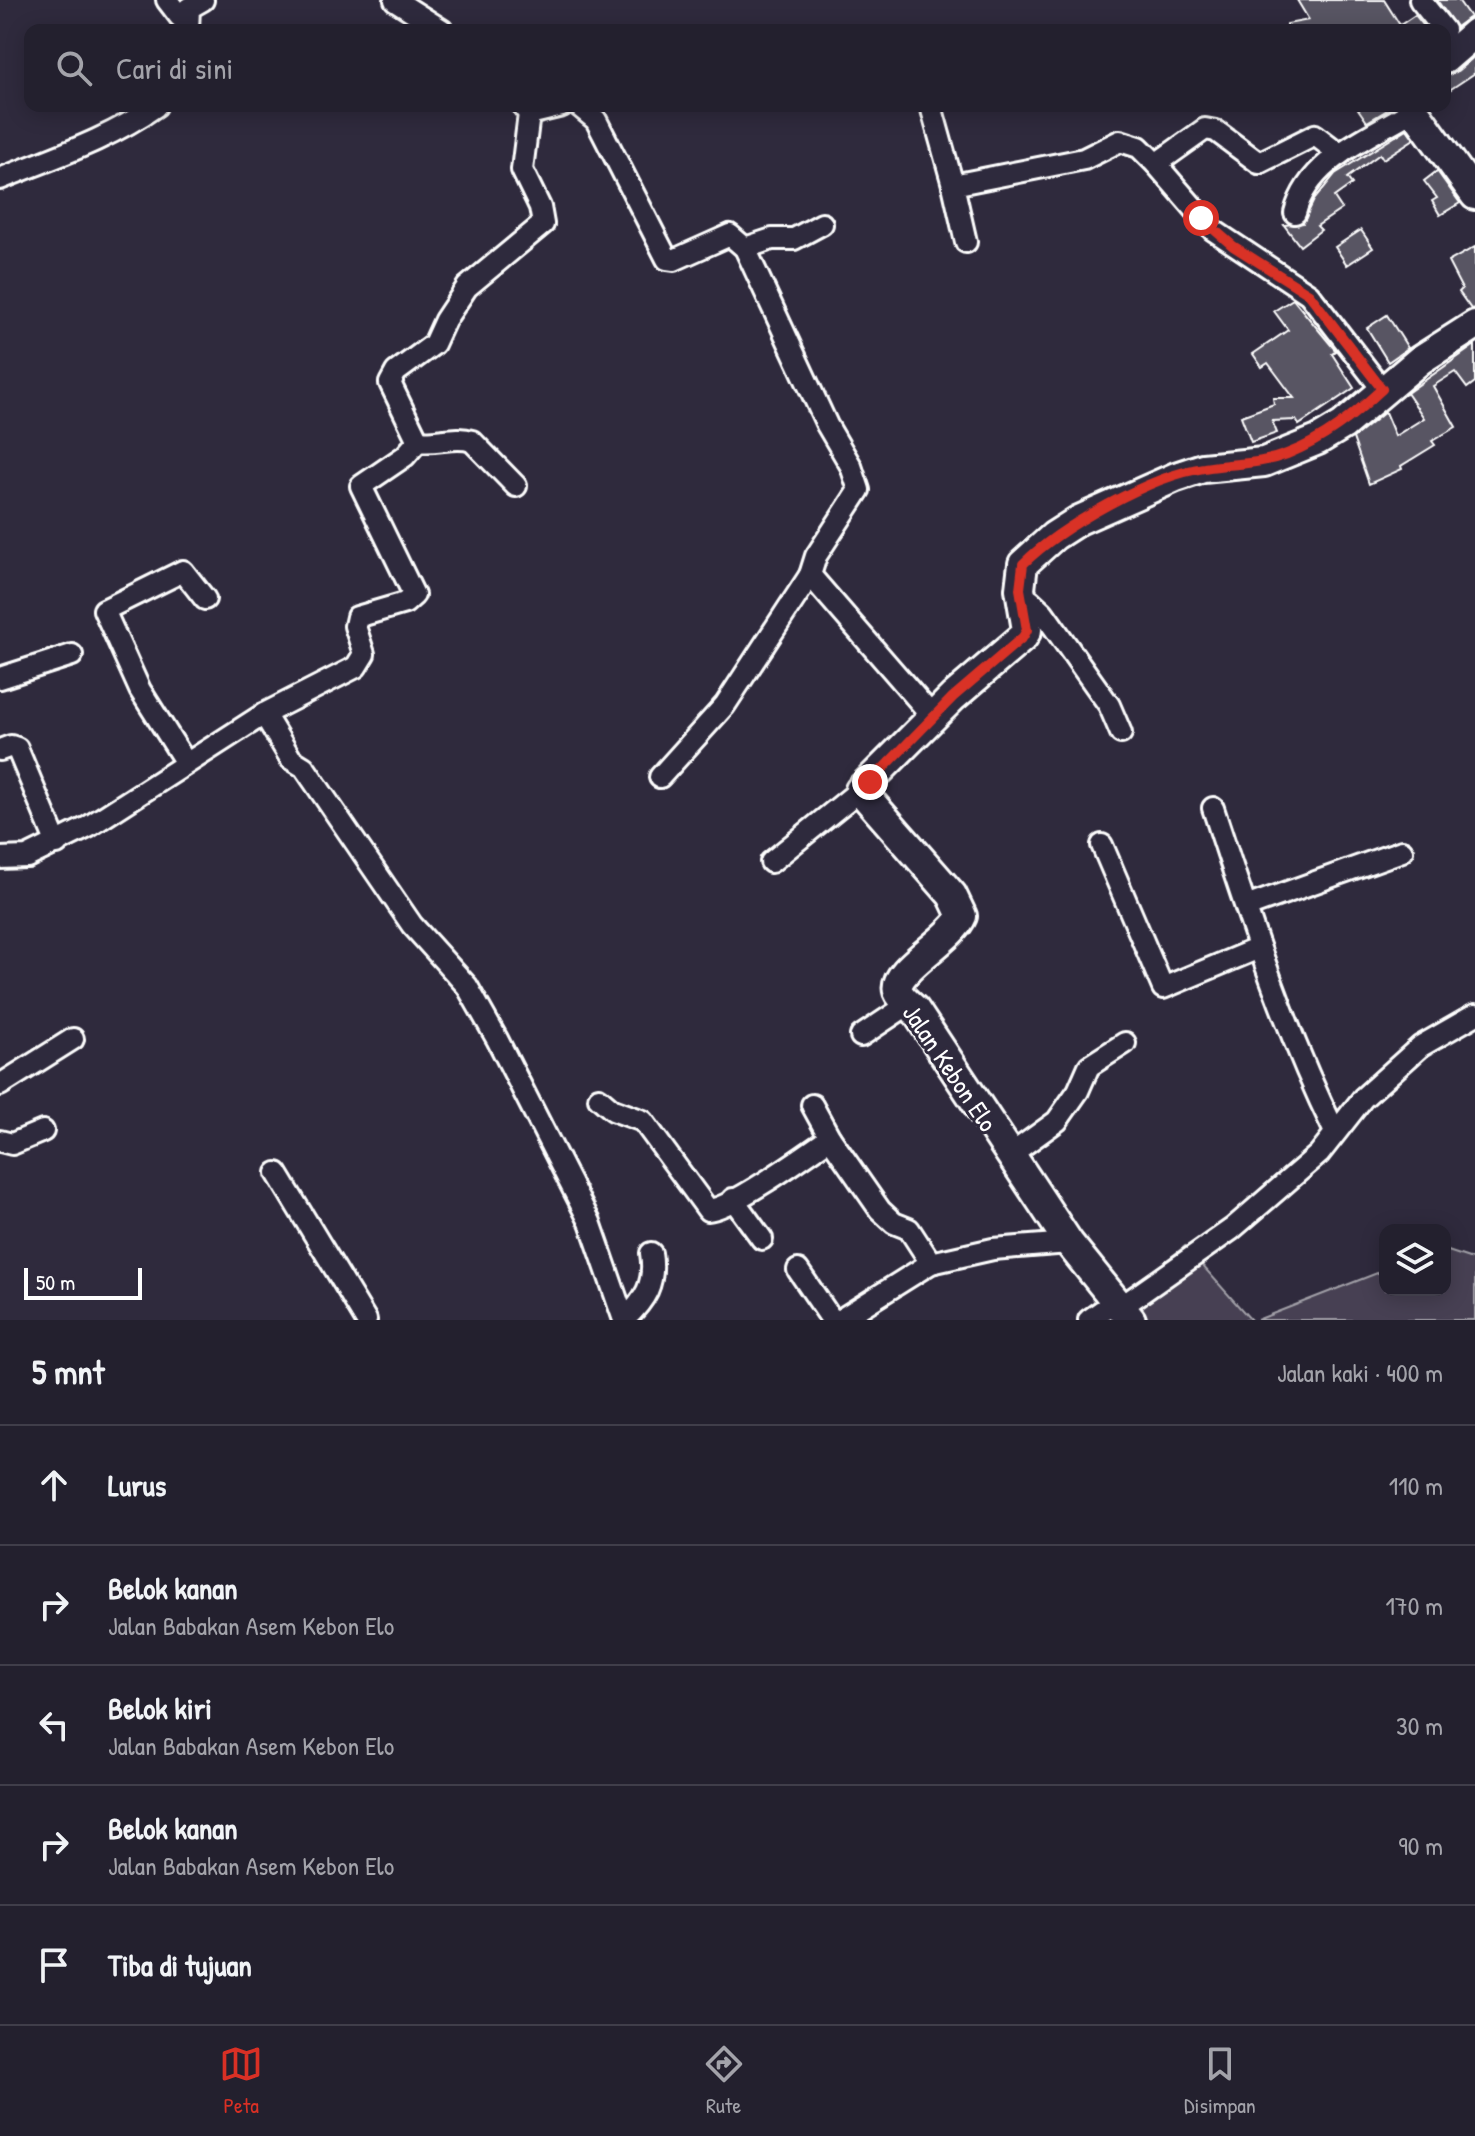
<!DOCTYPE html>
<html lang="id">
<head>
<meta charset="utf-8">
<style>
	:root { --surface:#23202e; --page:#2b2836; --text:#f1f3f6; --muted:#a3a3aa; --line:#403e4a; --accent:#d93025 }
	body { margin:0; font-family:"Patrick Hand",sans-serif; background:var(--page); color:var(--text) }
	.controls { position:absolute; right:24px; bottom:24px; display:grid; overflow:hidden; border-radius:16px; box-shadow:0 4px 20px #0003 }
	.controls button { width:72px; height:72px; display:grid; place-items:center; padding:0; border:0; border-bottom:2px solid var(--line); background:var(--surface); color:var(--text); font:40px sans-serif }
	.scale { position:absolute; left:24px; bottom:20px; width:118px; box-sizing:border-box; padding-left:8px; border:4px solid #fff; border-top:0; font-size:22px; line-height:28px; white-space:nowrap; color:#fff; -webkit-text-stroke:6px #2f2a3d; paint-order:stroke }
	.stop { position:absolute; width:24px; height:24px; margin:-18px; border:6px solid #d93025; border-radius:50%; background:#fff }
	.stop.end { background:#d93025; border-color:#fff; box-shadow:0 2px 8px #0008 }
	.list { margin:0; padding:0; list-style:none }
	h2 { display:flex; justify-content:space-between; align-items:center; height:104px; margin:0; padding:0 32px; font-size:34px }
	h2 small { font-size:26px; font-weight:400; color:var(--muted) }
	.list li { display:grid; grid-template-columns:52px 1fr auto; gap:24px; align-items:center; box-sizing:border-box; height:120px; padding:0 32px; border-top:2px solid var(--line) }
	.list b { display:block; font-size:30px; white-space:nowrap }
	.list p { margin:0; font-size:26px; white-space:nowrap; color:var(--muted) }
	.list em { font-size:26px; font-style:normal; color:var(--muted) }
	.icon { flex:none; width:44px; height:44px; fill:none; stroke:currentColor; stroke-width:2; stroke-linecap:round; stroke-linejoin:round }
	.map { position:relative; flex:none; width:1475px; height:1320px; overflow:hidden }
	.search { position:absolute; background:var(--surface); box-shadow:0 4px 20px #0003; left:24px; right:24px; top:24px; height:88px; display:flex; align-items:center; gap:20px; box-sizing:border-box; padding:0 28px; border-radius:16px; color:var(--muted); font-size:30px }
	.sheet { height:704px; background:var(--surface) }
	nav { display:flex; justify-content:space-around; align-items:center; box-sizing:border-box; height:112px; border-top:2px solid var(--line); background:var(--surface); font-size:22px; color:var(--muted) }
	nav a { display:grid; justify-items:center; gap:4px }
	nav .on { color:var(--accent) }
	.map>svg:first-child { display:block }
	.green { fill:#464152; stroke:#a2a0a8; stroke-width:2 }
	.building { fill:#595564; stroke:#fff; stroke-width:2 }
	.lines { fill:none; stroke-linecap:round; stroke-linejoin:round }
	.street-casing { stroke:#fff; stroke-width:26 }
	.secondary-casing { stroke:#fff; stroke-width:34 }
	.street { stroke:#2f2a3d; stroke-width:20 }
	.secondary { stroke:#2f2a3d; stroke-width:28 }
	.route { stroke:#d93025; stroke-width:10 }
	.labels { text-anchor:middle; stroke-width:6; stroke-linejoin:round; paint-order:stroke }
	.street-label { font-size:26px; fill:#fff; stroke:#2f2a3d }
</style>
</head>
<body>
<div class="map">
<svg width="1475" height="1320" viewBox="0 0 1475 1320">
	<rect width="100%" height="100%" fill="#2f2a3d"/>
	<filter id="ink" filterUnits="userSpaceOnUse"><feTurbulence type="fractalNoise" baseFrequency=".0125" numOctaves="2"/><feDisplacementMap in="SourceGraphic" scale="16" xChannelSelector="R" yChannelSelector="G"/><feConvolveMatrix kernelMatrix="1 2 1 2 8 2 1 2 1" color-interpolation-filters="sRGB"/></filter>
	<g filter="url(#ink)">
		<g class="green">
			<path d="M1185 1246 1251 1320H1133L1117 1299Z"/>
			<path d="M1445 1250 1475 1260V1320H1257L1385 1270V1290H1445Z"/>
		</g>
		<g class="building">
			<path d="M1297 0H1384L1400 25 1415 15 1427 30H1287V24L1309 20Z"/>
			<path d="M1437 0H1458L1470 17 1456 27Z"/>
			<path d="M1475 56V73L1445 93V76L1456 72Z"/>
			<path d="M1356 106H1394L1367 122Z"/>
			<path d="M1407 129 1414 139 1383 159 1380 154 1347 178 1352 184 1334 197 1342 209 1317 226 1321 230 1300 246 1284 225 1303 223 1314 200 1335 174Z"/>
			<path d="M1437 171 1460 203 1440 215 1432 201 1437 198 1424 181Z"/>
			<path d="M1361 230 1373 248 1347 265 1335 247Z"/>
			<path d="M1475 247V308L1471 309 1459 292 1462 289 1448 262Z"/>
			<path d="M1293 299 1336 351 1332 354 1354 388 1299 425 1296 420 1272 421 1277 433 1251 442 1241 416 1274 404 1273 398H1294L1268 363 1262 367 1253 354 1288 330 1274 311Z"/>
			<path d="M1387 315 1408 348 1388 362 1367 328Z"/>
			<path d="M1475 345V382L1467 388 1455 372 1433 386 1456 427 1432 441 1435 445 1401 466 1402 469 1369 484 1353 438 1385 412 1395 436 1424 418 1407 393Z"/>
		</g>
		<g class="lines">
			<g class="street-casing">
				<g id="street">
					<path d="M167 0 180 17 189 8"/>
					<path d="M395 0 442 30"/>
					<path d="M1420 0 1444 30"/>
					<path d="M188 30 189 8 203 0"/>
					<path d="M579 106 596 120 667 259 674 260 730 235 745 248 827 425 851 466 859 490 816 556 810 575 933 717"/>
					<path d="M931 106 953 185"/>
					<path d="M529 114 562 106"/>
					<path d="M1156 164 1213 230 1309 294 1382 389"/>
					<path d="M0 179C54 157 108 140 156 106"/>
					<path d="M1295 213C1308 160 1368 138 1412 111"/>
					<path d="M966 242 953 185 1084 159 1120 141 1139 147 1156 164 1205 129 1216 131 1259 163 1315 135 1340 154"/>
					<path d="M745 248 772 239H794L822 224"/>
					<path d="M418 441C437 444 455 435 472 441L516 486"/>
					<path d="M1021 600H1030L1043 612 1109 705 1121 733"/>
					<path d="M0 678 72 655"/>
					<path d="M264 714 291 759 304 767 412 925 467 986 497 1039 590 1222 624 1320"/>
					<path d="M0 750 11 746 17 748 57 844"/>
					<path d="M186 763 140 690 104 610 183 571 205 599"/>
					<path d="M660 777 725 705 810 575"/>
					<path d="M1213 808C1249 918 1283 1026 1334 1130"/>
					<path d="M1102 845 1163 988 1259 948"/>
					<path d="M0 858 27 857 88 827 264 714 356 667 364 654 355 626 357 617 405 603 414 595 361 486 405 456 418 441 390 383 396 372 434 344 445 320 467 287 543 224 540 207 522 170 529 114 523 106"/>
					<path d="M771 862 860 790"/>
					<path d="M1246 907 1402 851"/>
					<path d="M861 1036 909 1004"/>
					<path d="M0 1085 73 1039"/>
					<path d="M599 1098 613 1110 643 1121 708 1210C731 1209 807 1154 830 1138L880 1210 894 1223 909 1229 931 1263"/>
					<path d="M812 1105 830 1138"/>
					<path d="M0 1141 12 1144 43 1131"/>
					<path d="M1010 1155 1057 1121 1078 1091 1089 1066 1125 1043"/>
					<path d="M277 1173 366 1320"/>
					<path d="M733 1199 762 1239"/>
					<path d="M798 1270 832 1320"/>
					<path d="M1121 1307 1232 1229 1319 1154 1363 1098 1421 1046 1475 1015"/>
					<path d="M624 1320C645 1300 656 1284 651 1253"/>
					<path d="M840 1320 931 1263 993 1249 1069 1243"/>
					<path d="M1089 1320 1116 1301"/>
				</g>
			</g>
			<g class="secondary-casing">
				<g id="secondary">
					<path d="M1445 59 1475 33"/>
					<path d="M1411 106 1475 195"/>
					<path d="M1131 1320 1069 1243 915 1010C909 1004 901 999 898 991 891 971 953 939 962 916L952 895 860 790 953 697 1023 637 1027 630 1020 589 1023 564 1054 536 1079 520 1176 477 1203 468 1264 462 1318 440 1343 425 1420 360 1475 325"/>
				</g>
			</g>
			<use href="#street" class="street"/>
			<use href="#secondary" class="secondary"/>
		</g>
	</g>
	<g class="lines" filter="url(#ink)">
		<path class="route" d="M870 782 953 697 1023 637 1027 630 1020 589 1023 564C1060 527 1152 475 1204 468 1234 463 1259 465 1287 454 1325 439 1353 416 1382 389L1309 294 1233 246 1201 218"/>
	</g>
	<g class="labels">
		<g class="street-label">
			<text transform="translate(950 1068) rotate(56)" y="9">Jalan Kebon Elo</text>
		</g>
	</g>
</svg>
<div class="controls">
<button><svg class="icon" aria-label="layers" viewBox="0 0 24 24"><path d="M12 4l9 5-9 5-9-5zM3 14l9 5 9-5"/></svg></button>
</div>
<div class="scale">50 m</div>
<div class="stop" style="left:1201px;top:218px"></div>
<div class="stop end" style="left:870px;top:782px"></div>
<div class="search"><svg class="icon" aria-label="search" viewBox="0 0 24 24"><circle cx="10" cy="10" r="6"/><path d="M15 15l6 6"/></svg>Cari di sini</div>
</div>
<section class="sheet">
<h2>5 mnt<small>Jalan kaki · 400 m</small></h2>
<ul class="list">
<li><svg class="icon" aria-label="ahead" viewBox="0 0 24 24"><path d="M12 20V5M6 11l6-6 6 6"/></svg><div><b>Lurus</b></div><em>110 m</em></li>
<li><svg class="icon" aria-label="right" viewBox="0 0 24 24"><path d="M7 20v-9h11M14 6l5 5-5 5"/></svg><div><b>Belok kanan</b><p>Jalan Babakan Asem Kebon Elo</p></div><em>170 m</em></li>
<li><svg class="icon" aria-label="left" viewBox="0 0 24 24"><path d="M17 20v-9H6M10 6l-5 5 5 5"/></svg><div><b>Belok kiri</b><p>Jalan Babakan Asem Kebon Elo</p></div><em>30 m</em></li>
<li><svg class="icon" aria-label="right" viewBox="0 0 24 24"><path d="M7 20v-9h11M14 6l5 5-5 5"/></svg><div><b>Belok kanan</b><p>Jalan Babakan Asem Kebon Elo</p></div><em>90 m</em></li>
<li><svg class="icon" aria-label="arrive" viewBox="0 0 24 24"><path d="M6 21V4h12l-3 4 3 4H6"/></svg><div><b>Tiba di tujuan</b></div></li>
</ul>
</section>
<nav>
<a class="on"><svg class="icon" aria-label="map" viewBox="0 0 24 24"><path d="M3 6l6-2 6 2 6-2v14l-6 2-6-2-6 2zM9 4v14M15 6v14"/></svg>Peta</a>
<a><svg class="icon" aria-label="directions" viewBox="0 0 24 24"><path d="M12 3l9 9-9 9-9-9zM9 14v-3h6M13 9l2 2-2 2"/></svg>Rute</a>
<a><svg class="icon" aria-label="saved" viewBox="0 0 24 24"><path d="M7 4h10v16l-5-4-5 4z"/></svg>Disimpan</a>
</nav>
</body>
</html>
